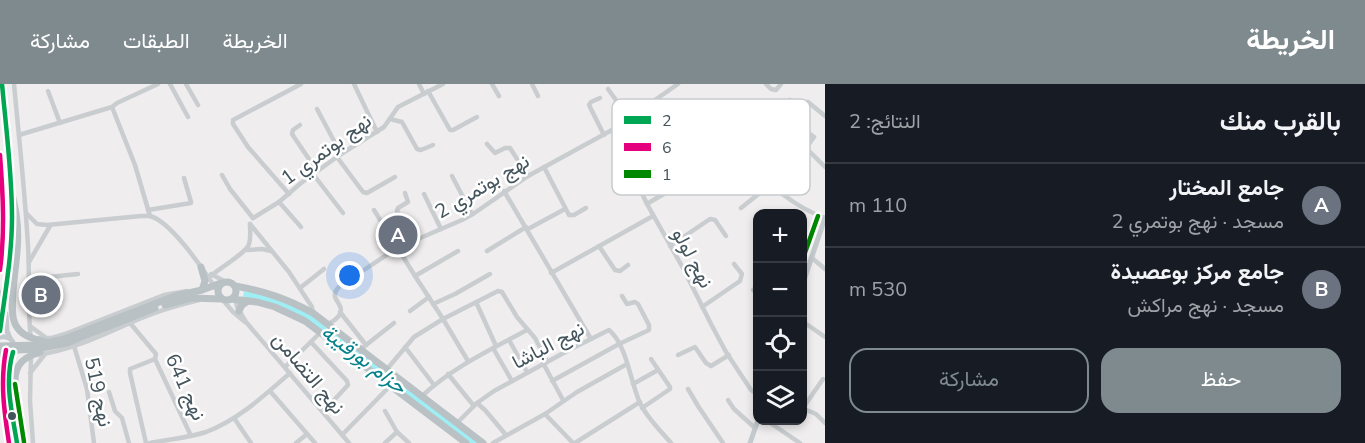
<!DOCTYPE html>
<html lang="ar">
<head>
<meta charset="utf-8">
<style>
	:root { --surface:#171b24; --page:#242831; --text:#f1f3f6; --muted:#9ea1a6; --line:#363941; --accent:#7f8a8f }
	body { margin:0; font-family:"Nunito Sans",Vazirmatn,sans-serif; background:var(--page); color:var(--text); direction:rtl }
	.controls { position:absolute; right:18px; bottom:18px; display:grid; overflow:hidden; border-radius:12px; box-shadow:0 3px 9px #0003 }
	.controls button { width:54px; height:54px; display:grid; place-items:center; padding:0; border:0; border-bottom:2px solid var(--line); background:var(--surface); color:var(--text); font:30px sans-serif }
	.you { position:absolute; left:350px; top:192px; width:21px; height:21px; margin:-15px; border:4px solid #fff; border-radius:50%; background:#1a73e8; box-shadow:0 0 0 9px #1a73e833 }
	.badge { display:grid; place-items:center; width:39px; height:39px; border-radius:50%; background:var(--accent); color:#fff; font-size:20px; font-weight:700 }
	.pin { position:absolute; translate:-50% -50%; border:3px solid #fff; box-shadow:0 2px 6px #0006 }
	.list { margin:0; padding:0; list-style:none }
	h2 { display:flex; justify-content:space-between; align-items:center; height:78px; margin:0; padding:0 24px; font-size:26px }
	h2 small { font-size:20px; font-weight:400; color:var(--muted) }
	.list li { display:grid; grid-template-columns:39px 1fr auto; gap:18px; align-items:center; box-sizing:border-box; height:84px; padding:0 24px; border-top:2px solid var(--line) }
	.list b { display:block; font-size:22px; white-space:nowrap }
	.list p { margin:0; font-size:20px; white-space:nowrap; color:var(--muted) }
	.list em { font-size:20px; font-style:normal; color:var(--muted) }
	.actions { display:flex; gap:12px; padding:18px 24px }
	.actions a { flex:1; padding:14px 0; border:2px solid var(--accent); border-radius:18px; text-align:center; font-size:21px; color:var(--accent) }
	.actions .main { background:var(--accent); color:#fff }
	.icon { flex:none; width:33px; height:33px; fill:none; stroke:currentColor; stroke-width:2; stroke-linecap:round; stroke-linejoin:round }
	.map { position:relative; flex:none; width:825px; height:359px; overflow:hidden; direction:ltr }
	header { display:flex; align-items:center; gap:36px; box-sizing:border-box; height:84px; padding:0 30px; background:var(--accent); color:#fff }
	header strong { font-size:28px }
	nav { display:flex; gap:33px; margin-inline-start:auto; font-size:21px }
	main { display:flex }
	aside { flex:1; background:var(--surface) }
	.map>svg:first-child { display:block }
	.water { fill:#9eeef4 }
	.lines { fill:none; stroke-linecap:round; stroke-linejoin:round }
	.minor { stroke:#c9cdcf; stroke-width:4.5 }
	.major { stroke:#c4c9cd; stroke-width:5 }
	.highway { stroke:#b9c1c5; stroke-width:7 }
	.bus-1-casing { stroke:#fff; stroke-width:9 }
	.bus-2-casing { stroke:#fff; stroke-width:9 }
	.bus-3-casing { stroke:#fff; stroke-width:9 }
	.bus-1 { stroke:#00a651; stroke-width:4.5 }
	.bus-2 { stroke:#e5007d; stroke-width:4.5 }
	.bus-3 { stroke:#080; stroke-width:4.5 }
	.bus-dot { fill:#43545c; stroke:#fff; stroke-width:2 }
	.labels { text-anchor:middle; stroke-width:5; stroke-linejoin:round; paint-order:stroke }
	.street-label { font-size:20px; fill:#43545c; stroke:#fff }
	.water-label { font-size:21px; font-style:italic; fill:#04828a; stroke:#fff }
	.key { fill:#fff; stroke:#c7ccce; stroke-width:1.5 }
	.key-label { font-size:16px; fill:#43545c }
</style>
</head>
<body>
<header>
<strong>الخريطة</strong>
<nav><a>الخريطة</a><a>الطبقات</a><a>مشاركة</a></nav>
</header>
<main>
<aside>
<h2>بالقرب منك<small>النتائج: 2</small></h2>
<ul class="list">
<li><span class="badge" style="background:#6b7280">A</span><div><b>جامع المختار</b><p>مسجد · نهج بوتمري 2</p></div><em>110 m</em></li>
<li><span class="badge" style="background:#6b7280">B</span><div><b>جامع مركز بوعصيدة</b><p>مسجد · نهج مراكش</p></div><em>530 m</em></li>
</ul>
<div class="actions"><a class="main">حفظ</a><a>مشاركة</a></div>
</aside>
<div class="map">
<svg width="825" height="359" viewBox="0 0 825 359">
	<rect width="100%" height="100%" fill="#efedee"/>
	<path class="water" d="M244 207 262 210 307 228 479 359H468L316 242 253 215 243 213Z"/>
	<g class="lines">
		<g class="minor">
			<path d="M14 0C19 54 25 108 28 162 30 193 27 224 31 255"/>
			<path d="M170 0 188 33"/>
			<path d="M186 0 198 21"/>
			<path d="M354 0 377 48"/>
			<path d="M419 0 424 10"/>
			<path d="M492 0 499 12"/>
			<path d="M532 0 538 12"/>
			<path d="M766 0 771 5 776 6 781 0"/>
			<path d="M608 5 629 34"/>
			<path d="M48 7 60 39"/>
			<path d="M428 7 450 46H453L477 33"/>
			<path d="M600 14 591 18 589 21 604 51"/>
			<path d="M790 16 783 23V27L797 40 814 53 806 64 825 83"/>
			<path d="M808 18 825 32"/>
			<path d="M112 23 135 81 150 132"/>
			<path d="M317 25 341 70"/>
			<path d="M635 30 648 40 657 51 667 47 674 59"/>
			<path d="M390 35 402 38 417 65 421 66 433 61"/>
			<path d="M300 41 293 46 292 50 317 87"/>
			<path d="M612 46 647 120 683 184 711 240 726 268 751 306 758 311"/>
			<path d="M19 51 112 23 117 19 158 0"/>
			<path d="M487 60 495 69 505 64H510L528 92"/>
			<path d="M737 68 744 76"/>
			<path d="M337 73 363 108 367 109 395 93"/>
			<path d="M544 83 569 131H574L586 124"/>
			<path d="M630 83 644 76 646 78 662 111"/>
			<path d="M313 90 343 129"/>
			<path d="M222 91 230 105 253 134"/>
			<path d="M452 92 472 130"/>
			<path d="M717 97 744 76C765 98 796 124 825 134"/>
			<path d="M504 107 591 255"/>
			<path d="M405 109 408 118 398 124 397 127 411 157"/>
			<path d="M289 110 248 63 233 40V36L301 0"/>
			<path d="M424 110 441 145"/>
			<path d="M279 118 301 143"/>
			<path d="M647 120 701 87"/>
			<path d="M741 124 771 100"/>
			<path d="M148 126 191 119V118L184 94"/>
			<path d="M374 126 415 192 443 235 468 277"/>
			<path d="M27 130 37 140 47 141 141 132C143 132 148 132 150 132 172 138 204 187 217 206"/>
			<path d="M253 134 279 118 301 99 341 70 384 43 398 23 443 0"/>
			<path d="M250 140 289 188 312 223 313 229"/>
			<path d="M528 145 565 125"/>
			<path d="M599 162 615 186 620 187 628 181"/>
			<path d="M670 162 710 135 715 136 726 152"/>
			<path d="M247 166 262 165 271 167"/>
			<path d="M487 167 526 143"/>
			<path d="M812 174 825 185"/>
			<path d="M29 178 50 142"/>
			<path d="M551 189 653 132"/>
			<path d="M211 190 224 197"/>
			<path d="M415 192 458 167"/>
			<path d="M29 195 78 190"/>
			<path d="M207 195C216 186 247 169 249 160 251 154 250 146 250 140"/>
			<path d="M300 204 324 185"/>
			<path d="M753 206 758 210"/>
			<path d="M235 210 237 223 246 238 349 359"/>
			<path d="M222 215 233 228 245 238"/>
			<path d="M476 218 496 262"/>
			<path d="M433 220 455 210 490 190"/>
			<path d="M702 223 740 197 742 190 734 180"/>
			<path d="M410 227 429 213"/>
			<path d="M340 228 366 261"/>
			<path d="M802 237 825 253"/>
			<path d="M130 239 156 270 155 275 191 352"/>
			<path d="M328 240C332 238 338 234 340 230 345 218 326 215 340 202L397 164 462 136 473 130 528 92 612 46 678 0"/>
			<path d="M30 242 45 253"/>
			<path d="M39 254H52L65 250 164 211 187 207"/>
			<path d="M509 256 527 288"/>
			<path d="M311 258 347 297 348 301 323 328"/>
			<path d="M74 262 87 305 94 359"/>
			<path d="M405 263 434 301"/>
			<path d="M493 264 512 297"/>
			<path d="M361 265 394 239"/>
			<path d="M37 271C73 266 104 250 137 236 157 227 178 221 199 216"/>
			<path d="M678 271 695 263 706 279 711 282 729 271"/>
			<path d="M31 272 30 317 33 359"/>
			<path d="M543 279 563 316"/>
			<path d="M285 283 321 248"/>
			<path d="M387 285 414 253 443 235 498 207 502 208 517 233 535 254 547 277"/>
			<path d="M30 289 45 270"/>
			<path d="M448 290 474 322"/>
			<path d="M552 297 619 260 649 246V241L638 220 635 218 627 220 622 212"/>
			<path d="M633 300 658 286"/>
			<path d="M688 305 698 322 723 359"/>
			<path d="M270 307 315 359"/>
			<path d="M109 308 115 327 122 334 129 359"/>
			<path d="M422 312C453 283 490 266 527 246"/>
			<path d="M728 316 734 325 755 344"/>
			<path d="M477 319 485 326 506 351"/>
			<path d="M642 324 670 305V303L651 275"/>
			<path d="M802 324 816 330 825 339"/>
			<path d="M803 324 823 295"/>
			<path d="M385 327 397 348 409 359"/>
			<path d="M545 330 573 359"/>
			<path d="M234 334 251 359"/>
			<path d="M766 336 800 359"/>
			<path d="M457 339 477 319 494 307 569 266 609 246C627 261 630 297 640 319 647 334 660 346 671 359"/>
			<path d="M342 351 390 302"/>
			<path d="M146 359 130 289V285L155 275"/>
			<path d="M150 359C169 355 188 354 206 348 238 336 265 311 290 289"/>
			<path d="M296 359 307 350"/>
			<path d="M385 359 397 348"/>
			<path d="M493 359 545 330 577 308 627 280"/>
			<path d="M575 359 640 318"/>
		</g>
		<g class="major">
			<path d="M2 0C8 68 16 132 6 200"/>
			<path d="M802 202 825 134"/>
			<path d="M6 230 7 247 10 254"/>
			<path d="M0 247 4 213"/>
			<path d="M0 253C12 251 18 261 11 271L4 273H0"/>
			<path d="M13 268C2 297 13 330 17 359"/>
			<path d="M0 278 7 297"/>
			<path d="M750 359 758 336"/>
		</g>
		<g class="highway">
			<path d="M11 107C17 127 19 146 17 167 16 185 9 221 14 237 18 250 31 255 43 257"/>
			<path d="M201 183 205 197 202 206"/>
			<circle cx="227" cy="207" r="9"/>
			<path d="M235 202C265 207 287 215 313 229L483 359"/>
			<path d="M231 215 257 218 275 223 305 237 466 359"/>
			<path d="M0 218 7 198"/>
			<path d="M165 221 191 214 222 215"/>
			<path d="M239 227 242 221 248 217"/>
			<path d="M0 262 36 261 64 255 175 212 202 206 221 199"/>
			<path d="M0 267 37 265 67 259 155 224"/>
			<path d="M23 359 15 297C15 279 25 273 40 268"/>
		</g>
		<g class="bus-1-casing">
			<g id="bus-1">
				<path d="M0 247C5 209 12 171 12 133 12 89 6 44 2 0"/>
				<path d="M13 268C4 299 12 328 17 359"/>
			</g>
		</g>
		<g class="bus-2-casing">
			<g id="bus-2">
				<path d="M0 71C3 110 5 148 0 186"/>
				<path d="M6 266C0 298 4 327 9 359"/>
			</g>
		</g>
		<g class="bus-3-casing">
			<g id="bus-3">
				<path d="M802 177 818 132"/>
				<path d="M15 300 24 358"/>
			</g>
		</g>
		<use href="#bus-1" class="bus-1"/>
		<use href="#bus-2" class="bus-2"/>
		<use href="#bus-3" class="bus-3"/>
	</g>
	<circle class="bus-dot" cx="12" cy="332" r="5"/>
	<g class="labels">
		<g class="street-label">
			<text transform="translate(326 65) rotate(-36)" y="7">نهج بوتمري 1</text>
			<text transform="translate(482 102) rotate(-31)" y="7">نهج بوتمري 2</text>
			<text transform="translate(693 174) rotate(62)" y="7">نهج لولو</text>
			<text transform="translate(548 261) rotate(-28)" y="7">نهج الباشا</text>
			<text transform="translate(309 289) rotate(50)" y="7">نهج التضامن</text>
			<text transform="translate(186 303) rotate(66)" y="7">نهج 641</text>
			<text transform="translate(99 308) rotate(78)" y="7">نهج 519</text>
		</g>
		<g class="water-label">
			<text transform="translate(364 275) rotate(37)" y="7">حزام بورقيبة</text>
		</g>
	</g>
	<rect x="612" y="15" width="198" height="96" rx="9" class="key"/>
	<rect x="624" y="32" width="27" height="8" fill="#00a651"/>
	<rect x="624" y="59" width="27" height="8" fill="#e5007d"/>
	<rect x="624" y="86" width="27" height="8" fill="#080"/>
	<g class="key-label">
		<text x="662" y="42">2</text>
		<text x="662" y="69">6</text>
		<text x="662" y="96">1</text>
	</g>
</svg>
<div class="controls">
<button>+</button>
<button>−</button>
<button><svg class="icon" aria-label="locate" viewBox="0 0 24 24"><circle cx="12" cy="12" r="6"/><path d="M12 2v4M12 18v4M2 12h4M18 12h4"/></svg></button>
<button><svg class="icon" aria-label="layers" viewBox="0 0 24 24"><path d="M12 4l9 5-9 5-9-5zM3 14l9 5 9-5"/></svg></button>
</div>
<div class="you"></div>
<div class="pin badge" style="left:398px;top:151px;background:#6b7280">A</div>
<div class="pin badge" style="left:41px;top:211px;background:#6b7280">B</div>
</div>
</main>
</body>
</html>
